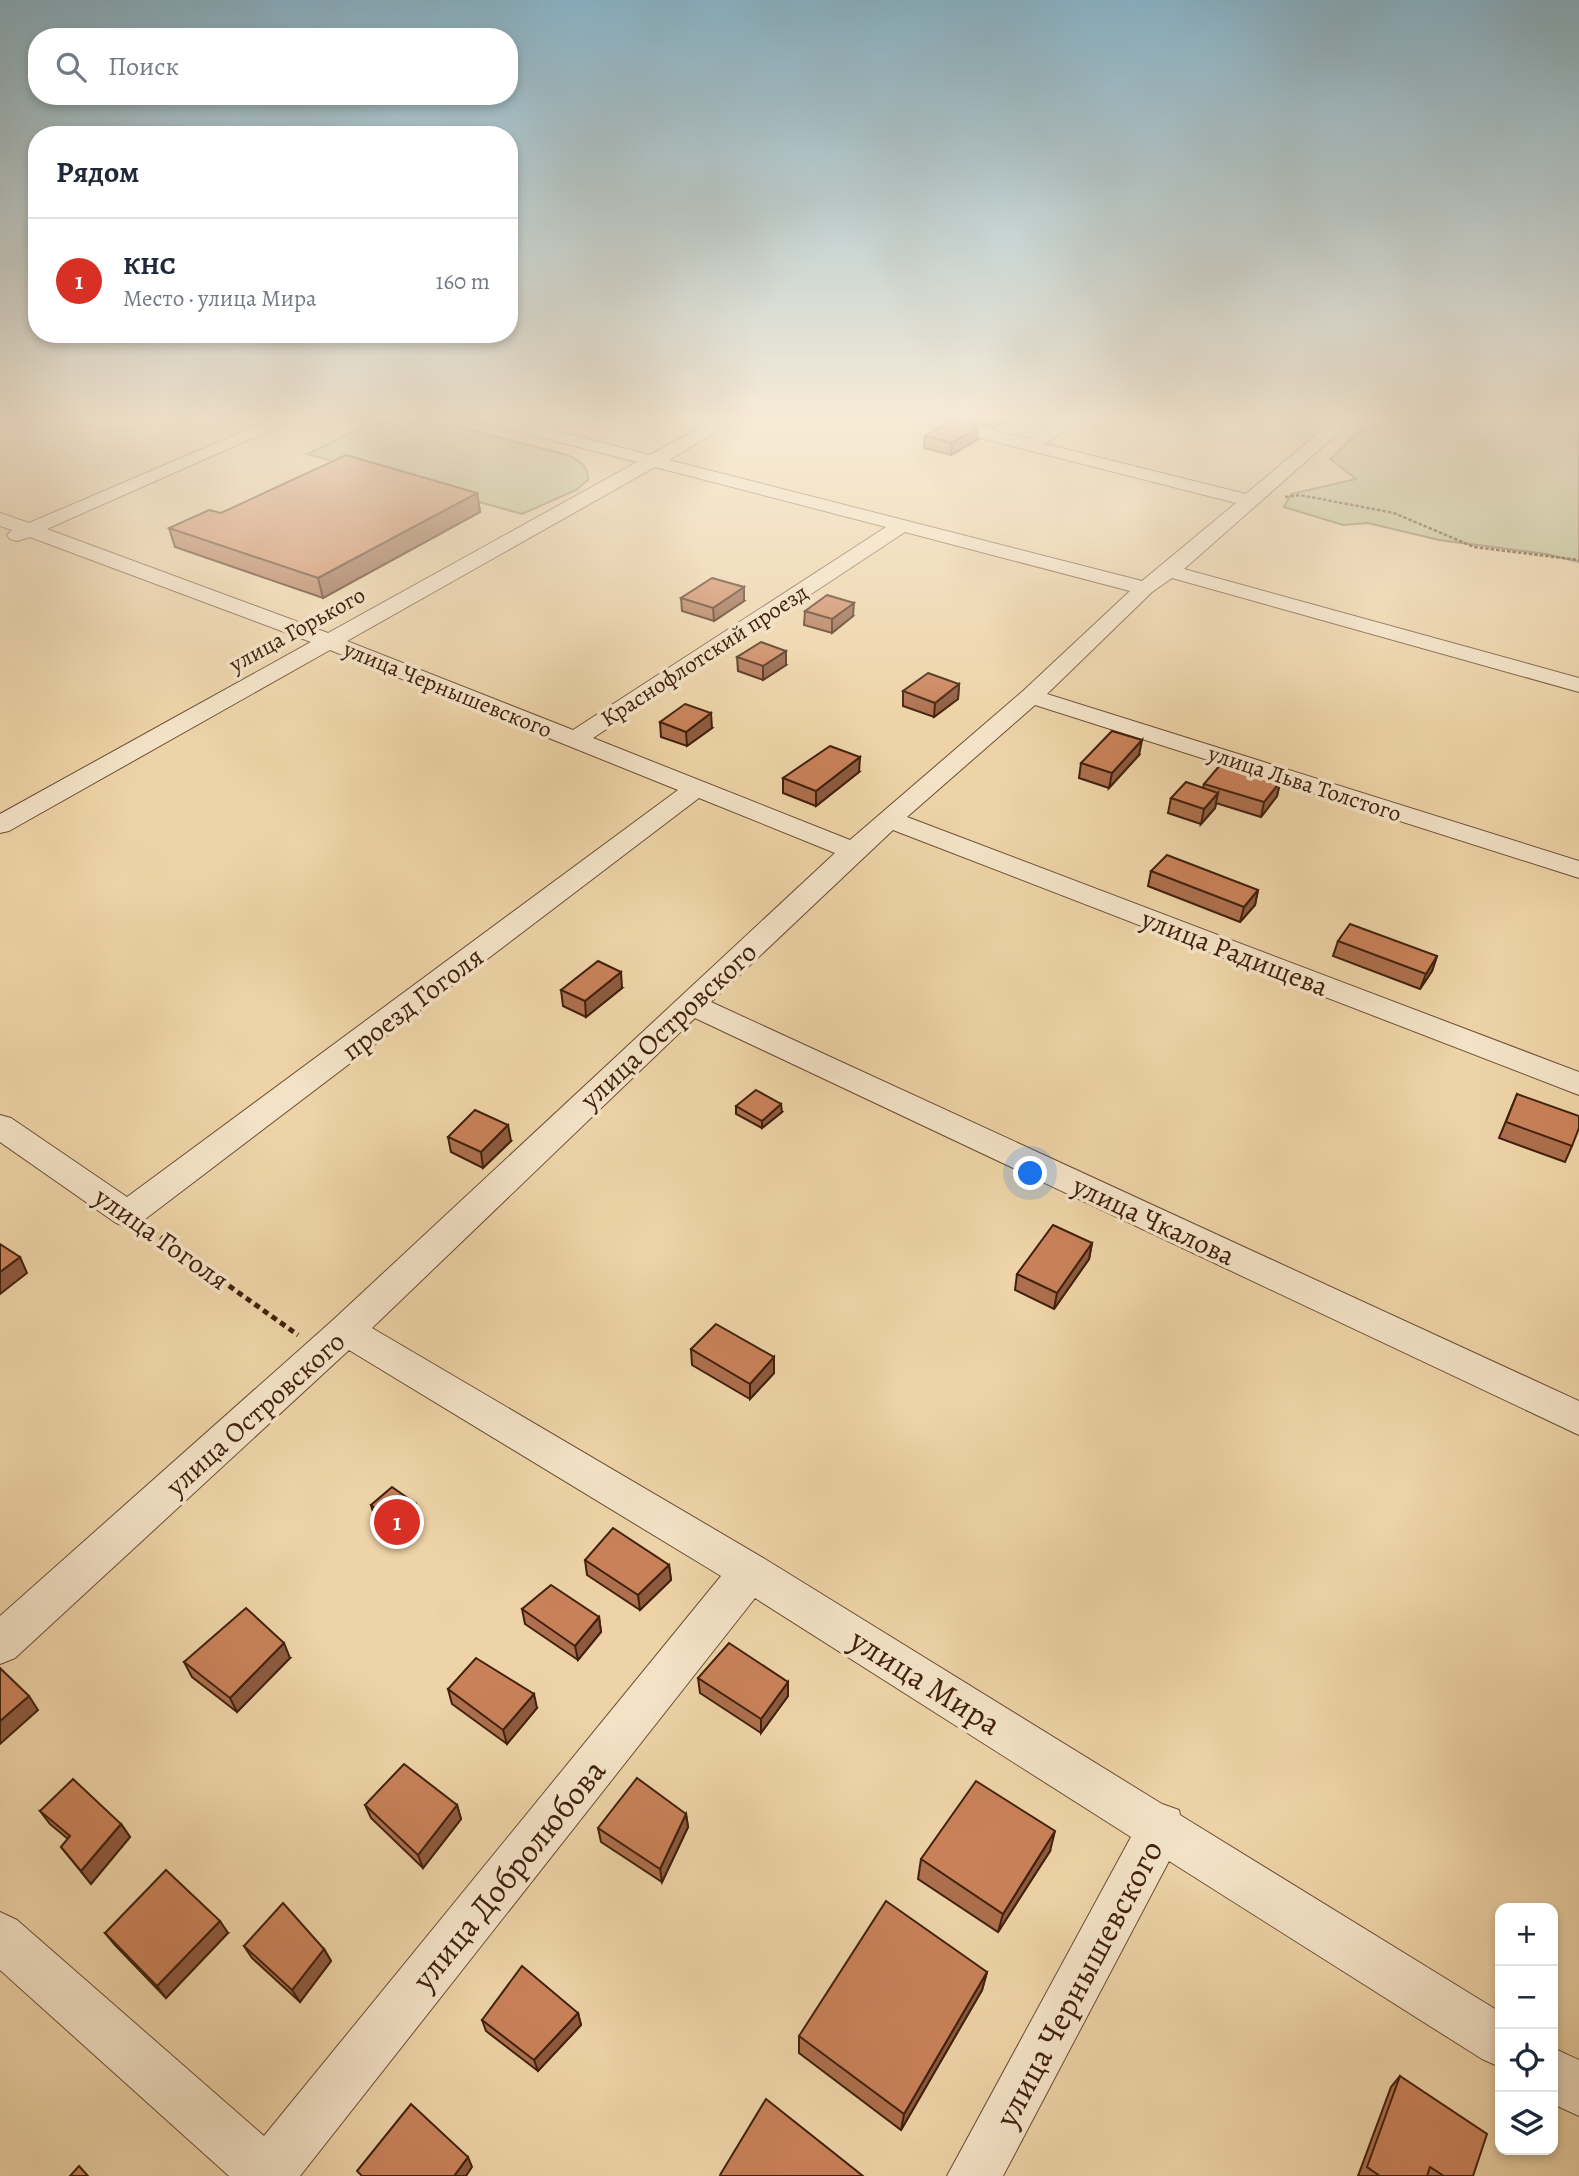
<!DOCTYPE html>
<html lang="ru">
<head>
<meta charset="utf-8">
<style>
	:root { --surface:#fff; --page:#f6f6f7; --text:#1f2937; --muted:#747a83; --line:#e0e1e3; --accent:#d93025 }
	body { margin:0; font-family:Alegreya,serif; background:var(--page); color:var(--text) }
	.controls { position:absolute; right:21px; bottom:21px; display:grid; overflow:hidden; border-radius:14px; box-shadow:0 4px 10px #0003 }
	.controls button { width:63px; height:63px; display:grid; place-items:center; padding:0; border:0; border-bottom:2px solid var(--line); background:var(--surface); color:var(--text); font:35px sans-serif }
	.you { position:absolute; left:1031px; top:1174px; width:24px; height:24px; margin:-18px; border:5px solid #fff; border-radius:50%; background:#1a73e8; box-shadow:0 0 0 10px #1a73e833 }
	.badge { display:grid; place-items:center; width:46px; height:46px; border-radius:50%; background:var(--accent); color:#fff; font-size:23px; font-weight:700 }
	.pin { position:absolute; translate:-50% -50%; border:4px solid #fff; box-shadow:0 2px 7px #0006 }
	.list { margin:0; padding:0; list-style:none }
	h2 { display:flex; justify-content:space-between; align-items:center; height:91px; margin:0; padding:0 28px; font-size:30px }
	h2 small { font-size:23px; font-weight:400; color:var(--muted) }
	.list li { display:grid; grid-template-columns:46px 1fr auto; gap:21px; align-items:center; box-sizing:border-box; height:126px; padding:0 28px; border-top:2px solid var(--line) }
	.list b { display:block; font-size:26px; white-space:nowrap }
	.list p { margin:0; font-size:23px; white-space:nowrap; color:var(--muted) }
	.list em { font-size:23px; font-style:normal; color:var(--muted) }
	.icon { flex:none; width:38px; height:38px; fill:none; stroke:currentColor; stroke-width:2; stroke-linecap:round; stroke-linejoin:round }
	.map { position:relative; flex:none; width:1579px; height:2176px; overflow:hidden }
	.search { position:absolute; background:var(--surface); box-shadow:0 4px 10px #0003; left:28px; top:28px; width:490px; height:77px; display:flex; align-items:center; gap:18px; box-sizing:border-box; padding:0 24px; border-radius:28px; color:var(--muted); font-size:26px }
	.panel { position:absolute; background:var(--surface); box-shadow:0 4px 10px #0003; left:28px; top:126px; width:490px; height:217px; border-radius:28px }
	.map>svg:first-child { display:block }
	.green { fill:#b4bd8a; stroke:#7a6f4c; stroke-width:2 }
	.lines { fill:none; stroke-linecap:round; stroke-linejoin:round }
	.minor-casing { stroke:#6c4e34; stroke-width:2 }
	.path-far1 { stroke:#41210d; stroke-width:2.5; stroke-dasharray:3.5 2; stroke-linecap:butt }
	.path { stroke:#41210d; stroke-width:5; stroke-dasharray:6 4.5; stroke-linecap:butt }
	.minor { fill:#f3e2c6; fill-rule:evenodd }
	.wall { fill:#ad6f4d; stroke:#41210d; stroke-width:2 }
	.shaded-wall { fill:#8d5a3e; stroke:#41210d; stroke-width:2 }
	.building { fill:#c98159; stroke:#41210d; stroke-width:2 }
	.labels { text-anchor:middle; stroke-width:7; stroke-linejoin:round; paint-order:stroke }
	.far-street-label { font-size:23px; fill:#41210d; stroke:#f3e2c6 }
	.street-label { font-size:28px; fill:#41210d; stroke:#f3e2c6 }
	.near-street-label { font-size:33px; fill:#41210d; stroke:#f3e2c6 }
</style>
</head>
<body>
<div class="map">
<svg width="1579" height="2176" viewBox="0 0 1579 2176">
	<rect width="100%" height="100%" fill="#edd3a7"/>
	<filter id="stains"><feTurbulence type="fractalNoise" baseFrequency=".00286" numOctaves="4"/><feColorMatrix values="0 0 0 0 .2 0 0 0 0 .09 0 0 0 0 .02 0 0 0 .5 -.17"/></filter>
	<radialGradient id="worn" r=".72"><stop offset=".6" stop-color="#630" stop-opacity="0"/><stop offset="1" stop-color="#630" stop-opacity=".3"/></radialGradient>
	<g class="green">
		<path d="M1409 418H1579V562L1546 554 1439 540 1368 523 1343 525 1284 507 1291 494 1356 479 1330 459 1361 430Z"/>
		<path d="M399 420 454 426 567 455C580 461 588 465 588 480L576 490 522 514 307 454C343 438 358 425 399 420Z"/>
	</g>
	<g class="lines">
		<g class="minor-casing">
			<g id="minor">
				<path d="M275 418H298L47 529 328 633 637 462 480 422 477 418H506L650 455 718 418H739L669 460 1142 581 1236 503 918 422 915 418H944L1028 439 1061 418H1082L1045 444 1246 494 1336 418H1355L1184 569 1579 678V692L1172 578 1152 592 1047 694 1579 861V878L1035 705 907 817 1579 1072V1095L893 830 711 1002 1579 1401V1435L695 1018 372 1328 765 1559 1162 1804 1179 1810 1180 1815 1500 2012V2067L1482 2059 1169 1861 1003 2176H947L1131 1837 755 1598 300 2176H229L0 1970V1912L17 1920 264 2136 721 1576 349 1350 15 1658 0 1664V1616L333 1320 835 853 699 798 140 1223 128 1227 116 1223 0 1142V1115L11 1118 127 1197 678 790 330 650 9 831 0 833V814L311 642 30 537 17 541 10 539 7 535 12 530 0 526V513L29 523ZM655 467 886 527 573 730 347 641ZM905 532 1130 591 1023 691 850 840 593 738Z"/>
				<path d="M1553 2048 1579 2060V2116L1553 2104Z"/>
			</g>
		</g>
		<path class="path-far1" d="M1285 497 1300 495 1394 513 1474 547 1579 560"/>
		<path class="path" d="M152 1231 298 1335"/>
		<use href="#minor" class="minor"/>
	</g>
	<g class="wall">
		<path d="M969 418H1014L996 428 969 422Z"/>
		<path d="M925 436 977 440 951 455 924 448Z"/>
		<path d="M477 493 480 512 323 598 175 547 169 528 221 513Z"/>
		<path d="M681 598 744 601 714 621 682 611Z"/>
		<path d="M805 611 853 616 832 633 804 625Z"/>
		<path d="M737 657 786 665 763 680 738 671Z"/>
		<path d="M959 684 958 699 934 717 903 706V691Z"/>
		<path d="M660 722 712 728 687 746 661 737Z"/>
		<path d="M1139 755 1109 788 1079 778 1081 763Z"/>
		<path d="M859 772 816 806 783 793V778Z"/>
		<path d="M1280 782 1277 796 1261 817 1216 803 1215 808 1201 824 1168 813 1171 798 1203 788 1204 784Z"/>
		<path d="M1151 871 1258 890 1255 905 1240 922 1148 886Z"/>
		<path d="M1338 941 1437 956 1432 971 1420 989 1333 956Z"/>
		<path d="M622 988 586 1017 563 1006 561 990Z"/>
		<path d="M1517 1094 1572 1146 1565 1162 1499 1138Z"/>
		<path d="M736 1106 782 1112 762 1128 736 1114Z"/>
		<path d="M448 1137 511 1141 483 1168 451 1152Z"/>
		<path d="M1092 1243 1089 1259 1054 1309 1015 1290 1017 1274Z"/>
		<path d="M691 1349 774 1357V1373L750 1399 692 1365Z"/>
		<path d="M416 1504 418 1512 399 1533 373 1512 371 1505Z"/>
		<path d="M585 1560 669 1565 671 1580 640 1610 587 1575Z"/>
		<path d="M522 1609 599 1617 601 1632 578 1660 525 1624Z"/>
		<path d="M290 1658 237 1712 192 1677 184 1662Z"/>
		<path d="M698 1678 788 1682V1696L761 1733 700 1693Z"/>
		<path d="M448 1689 537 1708 507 1744 452 1704Z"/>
		<path d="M365 1805H457L461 1819 423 1868 371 1818Z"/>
		<path d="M40 1811 121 1824 130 1837 91 1884 61 1847 68 1839 50 1824Z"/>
		<path d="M686 1814 688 1827 662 1882 601 1842 598 1828Z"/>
		<path d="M1050 1851 998 1932 918 1879 921 1859Z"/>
		<path d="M105 1933H228L166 1998 115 1945Z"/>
		<path d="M244 1946 324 1949 331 1961 300 2002 252 1958Z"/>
		<path d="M987 1972 982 1990 901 2130 799 2053V2036Z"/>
		<path d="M578 2013 581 2025 538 2071 486 2031 482 2020Z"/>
		<path d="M1400 2076 1473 2176H1358L1391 2087Z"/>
	</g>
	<g class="shaded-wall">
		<path d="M997 418H1014L996 428Z"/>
		<path d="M978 428 977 440 951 455 952 443Z"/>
		<path d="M477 493 480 512 323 598 318 578Z"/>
		<path d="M744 587V601L714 621 713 608Z"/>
		<path d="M854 603 853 616 832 633V619Z"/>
		<path d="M786 651V665L763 680V666Z"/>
		<path d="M959 684 958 699 934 717 935 703Z"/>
		<path d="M711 713 712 728 687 746 686 732Z"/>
		<path d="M1142 740 1139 755 1109 788 1112 773Z"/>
		<path d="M860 757 859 772 816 806V791Z"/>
		<path d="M1280 782 1277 796 1261 817 1264 802Z"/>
		<path d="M1218 793 1215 808 1201 824 1204 809Z"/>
		<path d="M1258 890 1255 905 1240 922 1244 907Z"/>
		<path d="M1437 956 1432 971 1420 989 1426 974Z"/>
		<path d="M621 972 622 988 586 1017 585 1001Z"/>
		<path d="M781 1104 782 1112 762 1128V1121Z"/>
		<path d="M508 1125 511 1141 483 1168 481 1152Z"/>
		<path d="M1092 1243 1089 1259 1054 1309 1057 1293Z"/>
		<path d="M20 1257 27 1273 0 1294V1272Z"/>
		<path d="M774 1357V1373L750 1399V1384Z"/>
		<path d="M416 1504 418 1512 399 1533 397 1525Z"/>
		<path d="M669 1565 671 1580 640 1610 638 1595Z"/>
		<path d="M599 1617 601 1632 578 1660 575 1646Z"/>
		<path d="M284 1643 290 1658 237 1712 230 1698Z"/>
		<path d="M788 1682V1696L761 1733V1719Z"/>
		<path d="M534 1694 537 1708 507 1744 503 1730Z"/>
		<path d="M29 1696 38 1710 0 1744V1721Z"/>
		<path d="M457 1805 461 1819 423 1868 418 1855Z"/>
		<path d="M686 1814 688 1827 662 1882 660 1869Z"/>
		<path d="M121 1824 130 1837 91 1884 81 1871Z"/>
		<path d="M1055 1831 1050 1851 998 1932 1003 1914Z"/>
		<path d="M220 1921 228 1933 166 1998 157 1986Z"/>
		<path d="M324 1949 331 1961 300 2002 292 1990Z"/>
		<path d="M987 1972 982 1990 901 2130 904 2114Z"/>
		<path d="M578 2013 581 2025 538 2071 534 2060Z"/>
		<path d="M468 2157 472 2167 466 2176H454Z"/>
	</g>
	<g class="building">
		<path d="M951 421 978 428 952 443 925 436Z"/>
		<path d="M346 455 477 493 318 578 169 528 209 510 221 513Z"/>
		<path d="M712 578 744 587 713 608 681 598Z"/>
		<path d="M827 595 854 603 832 619 805 611Z"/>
		<path d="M761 642 786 651 763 666 737 657Z"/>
		<path d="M928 673 959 684 935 703 903 691Z"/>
		<path d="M685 704 711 713 686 732 660 722Z"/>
		<path d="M1112 731 1142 740 1112 773 1081 763Z"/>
		<path d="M830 746 860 757 816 791 783 778Z"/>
		<path d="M1221 764 1280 782 1264 802 1204 784Z"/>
		<path d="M1186 782 1218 793 1204 809 1171 798Z"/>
		<path d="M1167 855 1258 890 1244 907 1151 871Z"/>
		<path d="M1350 924 1437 956 1426 974 1338 941Z"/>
		<path d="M598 961 621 972 585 1001 561 990Z"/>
		<path d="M756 1090 781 1104 762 1121 736 1106Z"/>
		<path d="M1517 1094 1579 1116V1128L1572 1146 1506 1122Z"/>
		<path d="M475 1110 508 1125 481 1152 448 1137Z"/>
		<path d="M1053 1225 1092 1243 1057 1293 1017 1274Z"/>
		<path d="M0 1244 20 1257 0 1272Z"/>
		<path d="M716 1324 774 1357 750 1384 691 1349Z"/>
		<path d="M392 1487 416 1504 397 1525 371 1505Z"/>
		<path d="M613 1528 669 1565 638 1595 585 1560Z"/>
		<path d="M551 1585 599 1617 575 1646 522 1609Z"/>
		<path d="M246 1608 284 1643 230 1698 184 1662Z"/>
		<path d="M729 1643 788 1682 761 1719 698 1678Z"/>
		<path d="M476 1658 534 1694 503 1730 448 1689Z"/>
		<path d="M0 1668 29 1696 0 1721Z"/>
		<path d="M404 1764 457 1805 418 1855 365 1805Z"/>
		<path d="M637 1778 686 1814 660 1869 598 1828Z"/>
		<path d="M73 1779 121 1824 81 1871 61 1847 70 1836 40 1811Z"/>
		<path d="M976 1781 1055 1831 1003 1914 921 1859Z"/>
		<path d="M166 1870 220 1921 157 1986 105 1933Z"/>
		<path d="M886 1901 987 1972 904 2114 799 2036Z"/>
		<path d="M283 1903 324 1949 292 1990 244 1946Z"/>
		<path d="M522 1966 578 2013 534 2060 482 2020Z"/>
		<path d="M1400 2076 1487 2134 1473 2176H1444L1430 2167 1427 2176H1380L1367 2167Z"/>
		<path d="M766 2099 863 2176H721L720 2175Z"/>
		<path d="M411 2104 468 2157 454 2176H362L357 2171Z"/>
		<path d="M79 2166 88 2176H70Z"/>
	</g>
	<linearGradient id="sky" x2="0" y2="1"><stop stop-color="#89b6cc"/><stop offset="0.58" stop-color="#f7ebd7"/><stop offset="1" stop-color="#f7ebd7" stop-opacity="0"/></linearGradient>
	<rect width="1579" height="722" fill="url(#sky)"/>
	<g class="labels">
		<g class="far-street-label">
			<text transform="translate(297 629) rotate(-29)" y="8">улица Горького</text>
			<text transform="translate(704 655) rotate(-33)" y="8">Краснофлотский проезд</text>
			<text transform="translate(448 689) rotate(22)" y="8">улица Чернышевского</text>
			<text transform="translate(1305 783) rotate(18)" y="8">улица Льва Толстого</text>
		</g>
		<g class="street-label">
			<text transform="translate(1235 952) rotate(21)" y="10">улица Радищева</text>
			<text transform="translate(412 1003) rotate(-37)" y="10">проезд Гоголя</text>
			<text transform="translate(668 1025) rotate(-43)" y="10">улица Островского</text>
			<text transform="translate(1154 1220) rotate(25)" y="10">улица Чкалова</text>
			<text transform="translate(162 1238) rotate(35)" y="10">улица Гоголя</text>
			<text transform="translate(255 1413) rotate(-42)" y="10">улица Островского</text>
		</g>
		<g class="near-street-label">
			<text transform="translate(926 1681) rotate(32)" y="12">улица Мира</text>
			<text transform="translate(508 1874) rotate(-51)" y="12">улица Добролюбова</text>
			<text transform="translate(1078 1983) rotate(-62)" y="12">улица Чернышевского</text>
		</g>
	</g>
	<rect width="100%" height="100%" filter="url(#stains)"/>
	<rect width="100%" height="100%" fill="url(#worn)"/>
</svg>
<div class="controls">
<button>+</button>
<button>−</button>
<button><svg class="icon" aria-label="locate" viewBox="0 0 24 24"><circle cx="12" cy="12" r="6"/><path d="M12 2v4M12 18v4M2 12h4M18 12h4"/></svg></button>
<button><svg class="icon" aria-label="layers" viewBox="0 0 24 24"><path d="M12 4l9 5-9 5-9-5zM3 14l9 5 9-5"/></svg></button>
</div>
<div class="you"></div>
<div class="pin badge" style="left:397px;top:1522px">1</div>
<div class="search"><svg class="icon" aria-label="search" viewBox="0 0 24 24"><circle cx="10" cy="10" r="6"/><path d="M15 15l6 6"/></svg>Поиск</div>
<section class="panel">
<h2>Рядом<small></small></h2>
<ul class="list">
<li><span class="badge">1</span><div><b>КНС</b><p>Место · улица Мира</p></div><em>160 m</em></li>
</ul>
</section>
</div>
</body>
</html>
